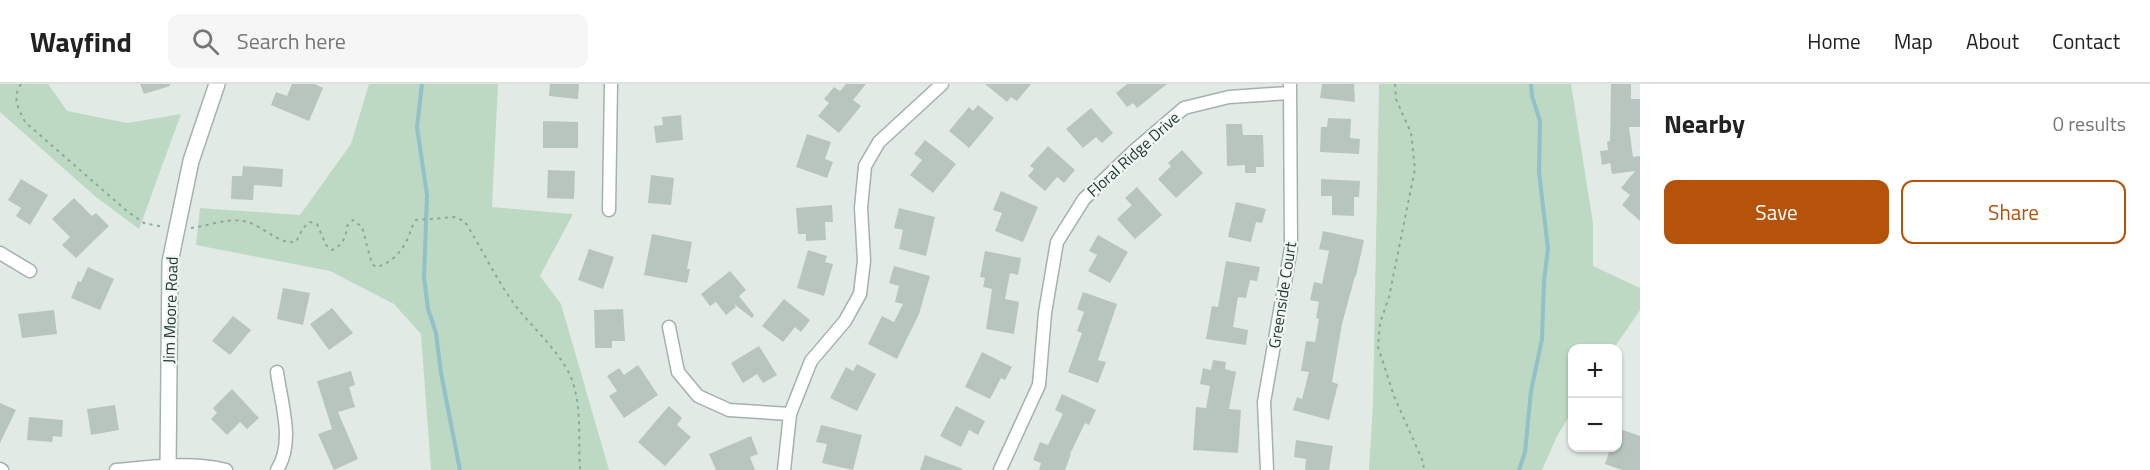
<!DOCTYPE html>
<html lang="en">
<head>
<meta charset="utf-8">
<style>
	:root { --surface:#fff; --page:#f6f6f6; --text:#222; --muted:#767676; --line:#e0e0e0; --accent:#b45309 }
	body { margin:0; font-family:"Titillium Web",sans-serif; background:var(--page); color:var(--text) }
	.controls { position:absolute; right:18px; bottom:18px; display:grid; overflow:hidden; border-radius:12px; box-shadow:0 2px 4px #0004 }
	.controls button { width:54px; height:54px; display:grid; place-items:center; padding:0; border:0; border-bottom:2px solid var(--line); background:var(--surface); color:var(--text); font:30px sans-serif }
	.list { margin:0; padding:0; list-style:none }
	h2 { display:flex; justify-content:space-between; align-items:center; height:78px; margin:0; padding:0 24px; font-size:26px }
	h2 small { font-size:20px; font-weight:400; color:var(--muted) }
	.actions { display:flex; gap:12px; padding:18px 24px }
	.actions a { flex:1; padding:14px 0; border:2px solid var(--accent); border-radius:12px; text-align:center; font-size:21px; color:var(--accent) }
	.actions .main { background:var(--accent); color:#fff }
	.icon { flex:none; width:33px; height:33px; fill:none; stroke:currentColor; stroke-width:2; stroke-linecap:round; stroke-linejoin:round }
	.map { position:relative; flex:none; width:1640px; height:386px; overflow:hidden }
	header { display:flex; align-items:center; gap:36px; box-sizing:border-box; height:84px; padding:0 30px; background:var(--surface); border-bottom:2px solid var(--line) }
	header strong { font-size:28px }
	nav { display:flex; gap:33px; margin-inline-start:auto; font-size:21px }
	.search { width:420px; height:54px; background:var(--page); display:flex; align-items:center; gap:15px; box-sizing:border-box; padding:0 21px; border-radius:12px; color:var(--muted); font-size:22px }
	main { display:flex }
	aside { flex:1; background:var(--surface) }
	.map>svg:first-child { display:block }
	.green { fill:#bdd9c4 }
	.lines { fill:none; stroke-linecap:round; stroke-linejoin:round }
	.stream { stroke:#91c1c9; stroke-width:4 }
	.building { fill:#b8c5bf }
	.minor-casing { stroke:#a5b1ad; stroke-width:15 }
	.tertiary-casing { stroke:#a5b1ad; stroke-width:18 }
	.path { stroke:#86aa9e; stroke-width:2; stroke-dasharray:3 4.5; stroke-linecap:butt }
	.minor { stroke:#fff; stroke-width:12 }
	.tertiary { stroke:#fff; stroke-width:15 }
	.labels { text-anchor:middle; stroke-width:4.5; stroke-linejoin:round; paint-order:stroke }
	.street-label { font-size:16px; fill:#243933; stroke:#f2f7f4 }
</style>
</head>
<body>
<header>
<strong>Wayfind</strong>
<div class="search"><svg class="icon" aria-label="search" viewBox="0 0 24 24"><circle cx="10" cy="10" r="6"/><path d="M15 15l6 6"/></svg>Search here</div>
<nav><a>Home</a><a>Map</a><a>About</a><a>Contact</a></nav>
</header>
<main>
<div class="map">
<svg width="1640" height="386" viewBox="0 0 1640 386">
	<rect width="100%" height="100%" fill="#e2eae6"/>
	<g class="green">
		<path d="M0 0H48L67 27 127 39 181 30 139 145 96 113 0 28Z"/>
		<path d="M369 0H498L492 123 573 130 540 192 561 220 609 386H431L421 250 394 220 330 187 196 161 200 124 300 131 351 60Z"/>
		<path d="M1379 0H1571L1593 139V182L1640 204V226L1614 264H1572V328L1557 352 1542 386H1369L1373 320Z"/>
	</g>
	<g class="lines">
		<g class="stream">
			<path d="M422 0 417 43 427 111 424 193 428 225 436 249 441 289 460 386"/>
			<path d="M1519 386 1525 368 1531 307 1542 255 1544 196 1548 165 1539 88 1540 37 1532 12 1531 0"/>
		</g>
	</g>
	<g class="building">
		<path d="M140 0H170V2L144 10Z"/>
		<path d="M292 0H315L323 4 309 37 271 21 276 8 287 12Z"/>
		<path d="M550 0H579L578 15 549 12Z"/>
		<path d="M846 0H866L853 16 861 22 839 49 818 32 829 19 824 15 834 3 840 7Z"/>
		<path d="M985 0H1031L1017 17 1011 13 1007 18Z"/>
		<path d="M1127 0H1167L1137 24 1133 19 1127 23 1116 9Z"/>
		<path d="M1322 0H1354L1355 18 1320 14Z"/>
		<path d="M1611 0H1631V15H1640V43H1629L1633 73 1640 72V137L1622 121 1630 111 1621 104 1635 87 1612 90 1610 79 1602 81 1600 67 1608 66 1607 58 1610 57Z"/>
		<path d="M978 21 994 34 969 64 949 47 969 23 973 27Z"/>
		<path d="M1091 24 1113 49 1102 59 1096 53 1083 64 1066 45Z"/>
		<path d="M681 31 683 56 656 59 654 42 663 41 662 33Z"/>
		<path d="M1328 34 1351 35 1350 54 1360 55 1359 70 1320 68 1321 43H1327Z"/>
		<path d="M543 37 578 38V64H543Z"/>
		<path d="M1226 40H1242L1243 51H1263L1264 83H1256V89H1245V81L1227 82Z"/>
		<path d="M807 50 831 58 825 75 833 78 827 94 796 83Z"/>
		<path d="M925 56 956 80 933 109 910 91 922 76 914 70Z"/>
		<path d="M1048 62 1075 86 1064 99 1057 93 1045 107 1028 92 1034 85 1030 82Z"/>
		<path d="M1182 66 1203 89 1176 114 1158 95 1171 82 1168 79Z"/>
		<path d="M243 82 283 85 282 103 254 101 253 116 231 115 232 92H242Z"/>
		<path d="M548 86 575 87 574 115 547 114Z"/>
		<path d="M651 91 674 94 671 121 648 119Z"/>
		<path d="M21 95 48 111 30 141 16 132 21 124 8 116Z"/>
		<path d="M1321 95 1360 97 1359 113H1354V132L1332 131V112H1321Z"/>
		<path d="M1137 103 1162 131 1135 155 1117 135 1132 121 1125 114Z"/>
		<path d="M1001 107 1038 123 1023 158 995 147 1002 129 993 126Z"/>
		<path d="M74 114 92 132 96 129 109 142 76 174 62 161 70 153 52 135Z"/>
		<path d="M1236 118 1266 125 1262 139 1256 138 1251 158 1228 153Z"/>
		<path d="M832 121 833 138H825L826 156 806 157V150H798L796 124Z"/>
		<path d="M899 124 935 133 926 172 899 165 903 146 894 144Z"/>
		<path d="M1323 147 1364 156 1356 192H1355L1342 240 1332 298 1338 300 1329 336 1293 326 1297 313 1302 315 1309 288 1301 287 1306 257 1315 258 1319 235 1316 234 1319 218 1310 216 1314 198 1322 200 1329 167 1319 165Z"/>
		<path d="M652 150 692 158 687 185H690L687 199 644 191Z"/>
		<path d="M1098 151 1128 168 1110 199 1088 187 1097 171 1089 167Z"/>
		<path d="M589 165 614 173 603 205 578 196Z"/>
		<path d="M808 166 827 172 825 178 833 180 824 212 797 204Z"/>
		<path d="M985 167 1021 174 1018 191 1010 189 1005 215 1019 218 1014 250 986 245 992 205 983 203 985 194 980 193Z"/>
		<path d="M1226 177 1260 183 1257 197 1250 196 1246 214 1238 213 1233 243 1248 246 1246 261 1206 255 1212 222 1218 223Z"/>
		<path d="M894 182 930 192 919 230 897 275 868 260 882 232 894 238 903 220 895 218 899 202 889 199Z"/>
		<path d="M88 183 114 195 100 226 71 214 78 197 81 198Z"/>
		<path d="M730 187 746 206 739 212 754 231 752 234 734 220 736 223 726 231 716 218 710 222 701 210Z"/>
		<path d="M283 204 310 209 303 241 277 235Z"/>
		<path d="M1083 208 1117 220 1098 276 1106 278 1098 299 1068 288 1082 249 1077 247 1084 228 1077 225Z"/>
		<path d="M784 215 810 236 801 248 795 243 783 258 762 242Z"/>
		<path d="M332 224 353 249 329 266 310 240Z"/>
		<path d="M623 225 625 257H612V264H595L594 226Z"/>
		<path d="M54 226 57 250 22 254 18 230Z"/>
		<path d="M233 232 251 246 230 271 212 257Z"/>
		<path d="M759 262 777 291 763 299 757 290 743 299 731 279Z"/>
		<path d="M982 268 1012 283 1005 296 1001 294 990 315 965 303Z"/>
		<path d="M1213 276 1226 278 1225 285 1236 288 1229 325 1241 326 1238 369 1193 366 1196 323 1206 324 1210 302 1200 300 1203 284 1211 286Z"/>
		<path d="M857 280 876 290 857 327 830 314 846 283 853 287Z"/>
		<path d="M638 281 658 311 624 334 609 312 617 307 607 292 619 284 624 291Z"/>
		<path d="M351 287 355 301 349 303 355 323 338 328 358 375 334 386 318 350 332 345 317 297Z"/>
		<path d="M232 305 259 334 247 345 240 338 227 351 211 335 217 329 213 324Z"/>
		<path d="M1062 310 1096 326 1089 341 1085 339 1070 370H1071L1065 386H1039L1041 379 1033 376 1040 358 1048 361 1063 330 1055 326Z"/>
		<path d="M0 319 16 326 0 359Z"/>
		<path d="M115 321 119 346 91 351 87 325Z"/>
		<path d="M669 322 682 334 677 341 691 353 665 382 638 358Z"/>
		<path d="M956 322 985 337 978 351 969 346 961 363 940 352Z"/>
		<path d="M29 333 63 336 62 353 53 352 52 358 27 356Z"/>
		<path d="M821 341 862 351 853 386 822 379 827 360 816 358Z"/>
		<path d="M1617 344 1640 352V386H1622L1605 380 1611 363H1617Z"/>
		<path d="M751 352 758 370 750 373 755 386H716L709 370Z"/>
		<path d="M1296 356 1333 362 1329 386H1305L1306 375 1294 373Z"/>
		<path d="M925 371 963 385 962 386H920Z"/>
	</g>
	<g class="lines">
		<g class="minor-casing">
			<g id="minor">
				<path d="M609 126 611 0"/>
				<path d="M0 169 30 187"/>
				<path d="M669 243 678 288 698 312 729 326 790 330"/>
				<path d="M277 288C281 319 295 358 277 386"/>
				<path d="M0 385 2 386"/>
				<path d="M116 386C152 383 191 377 226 386"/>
				<path d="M784 386 790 330 811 277 845 237 860 210 864 177 861 124 865 82 879 58 942 0"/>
				<path d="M1000 386 1039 301 1045 229 1057 158 1084 115 1134 67 1184 24 1229 13 1289 9"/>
				<path d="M1267 386 1264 318 1291 164 1290 0"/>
			</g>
		</g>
		<g class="tertiary-casing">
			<path id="tertiary" d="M168 386 170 178 191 77 217 0"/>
		</g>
		<g class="path">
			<path d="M21 0C12 14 18 24 25 38L128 128 144 139 164 143"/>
			<path d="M1395 0 1396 15 1411 49 1415 85 1389 213 1380 239 1378 263 1394 312 1424 380 1423 386"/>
			<path d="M191 144C207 142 227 134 243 137 263 140 275 160 296 158L303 144 310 138 317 140 326 161 332 166C343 161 346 153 347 142L353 136 362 143 372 180 376 183C390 180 402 168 408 154 411 147 411 143 416 136L456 133 465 138C483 166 497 198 518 225 535 246 565 273 573 299 582 327 578 357 580 386"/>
		</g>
		<use href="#minor" class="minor"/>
		<use href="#tertiary" class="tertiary"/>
	</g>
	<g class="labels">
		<g class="street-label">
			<text transform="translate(1133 70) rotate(-42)" y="6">Floral Ridge Drive</text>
			<text transform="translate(1282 211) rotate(-81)" y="6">Greenside Court</text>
			<text transform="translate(170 226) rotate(-88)" y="6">Jim Moore Road</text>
		</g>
	</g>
</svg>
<div class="controls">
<button>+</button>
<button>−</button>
</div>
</div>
<aside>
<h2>Nearby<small>0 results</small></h2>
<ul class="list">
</ul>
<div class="actions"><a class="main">Save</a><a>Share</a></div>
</aside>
</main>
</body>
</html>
